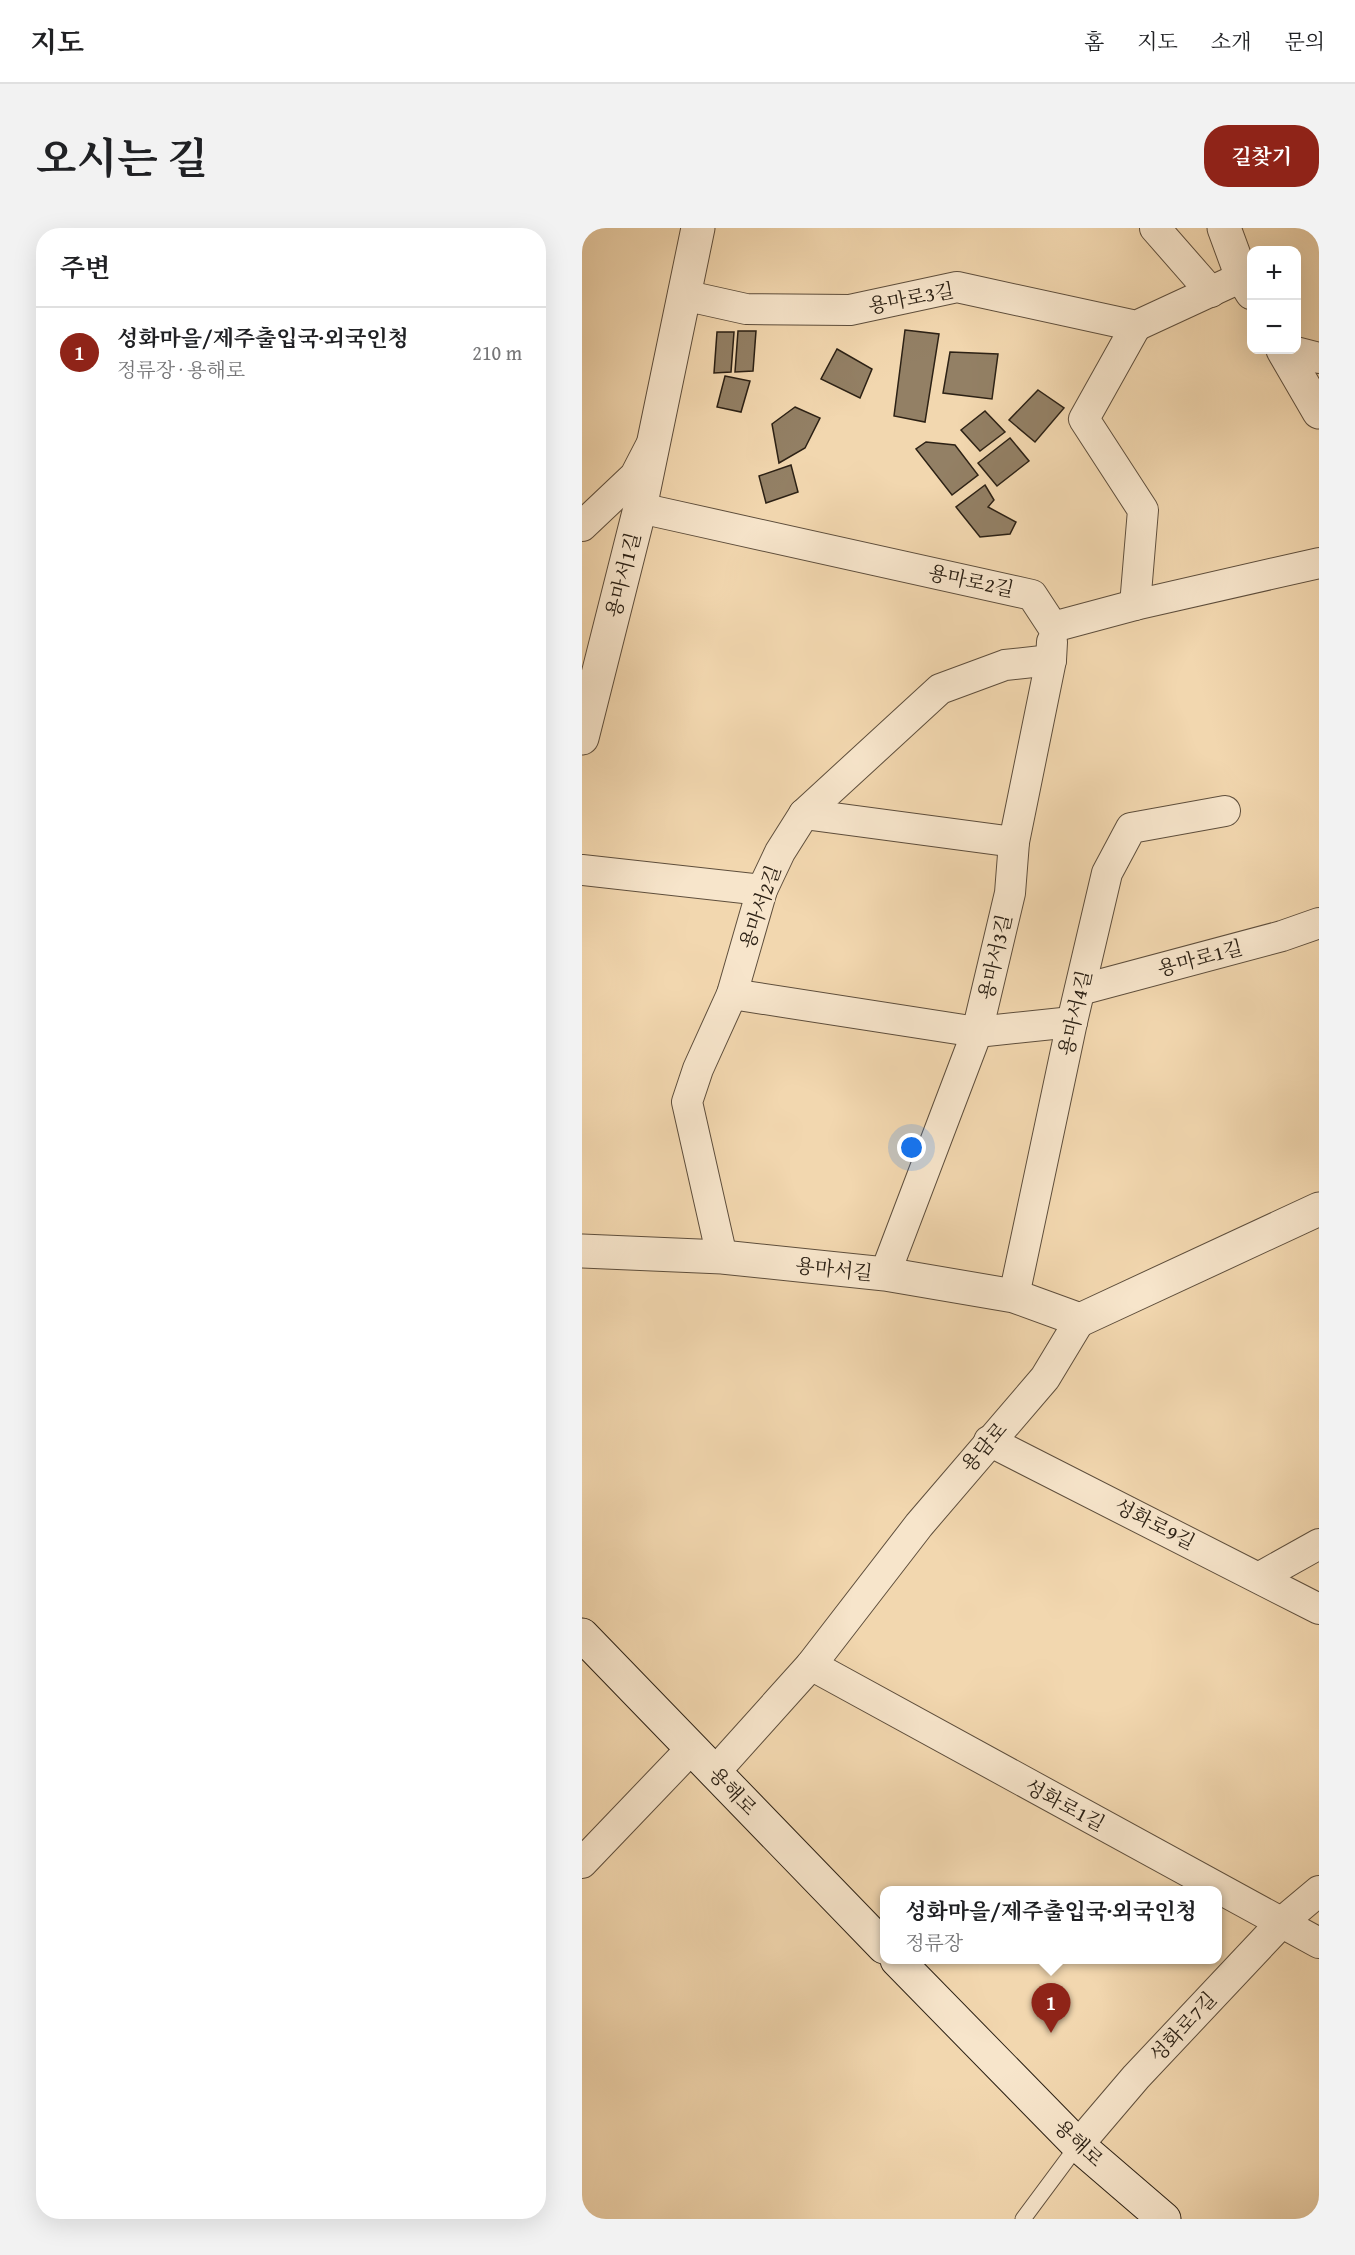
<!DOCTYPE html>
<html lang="ko">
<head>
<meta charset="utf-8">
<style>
	:root { --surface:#fff; --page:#f2f2f2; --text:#202124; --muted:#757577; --line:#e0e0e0; --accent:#8f2418 }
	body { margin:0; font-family:"Gentium Book Plus","Noto Serif KR",serif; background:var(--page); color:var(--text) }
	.controls { position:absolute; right:18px; top:18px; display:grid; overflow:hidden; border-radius:12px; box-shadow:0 6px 24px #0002 }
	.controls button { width:54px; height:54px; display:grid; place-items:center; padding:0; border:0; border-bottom:2px solid var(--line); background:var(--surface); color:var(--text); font:30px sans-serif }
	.you { position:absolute; left:330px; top:920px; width:21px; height:21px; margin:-15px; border:4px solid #fff; border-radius:50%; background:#1a73e8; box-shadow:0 0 0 9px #1a73e833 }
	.badge { display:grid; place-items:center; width:39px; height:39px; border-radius:50%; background:var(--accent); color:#fff; font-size:20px; font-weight:700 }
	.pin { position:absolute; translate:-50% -50px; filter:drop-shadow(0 2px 3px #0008) }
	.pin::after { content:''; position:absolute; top:32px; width:21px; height:18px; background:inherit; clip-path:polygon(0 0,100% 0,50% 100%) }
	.popup { position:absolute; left:298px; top:1658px; width:342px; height:78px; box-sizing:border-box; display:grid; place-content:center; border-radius:12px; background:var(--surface); filter:drop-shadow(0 2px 4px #0005); font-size:20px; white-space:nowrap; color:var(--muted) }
	.popup b { font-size:22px; color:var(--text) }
	.popup::after { content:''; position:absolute; left:50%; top:100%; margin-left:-12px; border:12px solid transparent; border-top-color:var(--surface) }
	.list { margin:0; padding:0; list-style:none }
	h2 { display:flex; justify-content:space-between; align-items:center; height:78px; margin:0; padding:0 24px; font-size:26px }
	h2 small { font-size:20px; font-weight:400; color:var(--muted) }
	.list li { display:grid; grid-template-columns:39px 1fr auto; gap:18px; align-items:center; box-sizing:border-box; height:90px; padding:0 24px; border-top:2px solid var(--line) }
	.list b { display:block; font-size:22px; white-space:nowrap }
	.list p { margin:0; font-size:20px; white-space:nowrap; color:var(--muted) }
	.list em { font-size:20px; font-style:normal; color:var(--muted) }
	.map { position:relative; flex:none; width:737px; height:1991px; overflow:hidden; border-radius:24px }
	header { display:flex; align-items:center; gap:36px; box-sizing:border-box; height:84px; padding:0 30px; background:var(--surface); border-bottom:2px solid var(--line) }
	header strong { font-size:28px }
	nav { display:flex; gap:33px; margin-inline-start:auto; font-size:21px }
	.intro { display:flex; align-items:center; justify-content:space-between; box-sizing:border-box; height:144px; padding:0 36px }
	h1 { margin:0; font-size:42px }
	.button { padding:15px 27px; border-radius:24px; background:var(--accent); color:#fff; font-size:21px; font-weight:700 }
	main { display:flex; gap:36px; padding:0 36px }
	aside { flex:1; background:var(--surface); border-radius:24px; box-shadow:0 6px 24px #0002 }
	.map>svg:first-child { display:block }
	.building { fill:#938065; stroke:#2c2115; stroke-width:1.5 }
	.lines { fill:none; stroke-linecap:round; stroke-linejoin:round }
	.service-casing { stroke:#5e4e3c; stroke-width:17 }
	.minor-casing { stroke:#5e4e3c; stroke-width:32 }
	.tertiary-casing { stroke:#5e4e3c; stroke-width:35 }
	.secondary-casing { stroke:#2c2115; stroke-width:35 }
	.service { stroke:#f7e5cb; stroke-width:15 }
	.minor { stroke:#f7e5cb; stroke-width:30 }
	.tertiary { stroke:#f7e5cb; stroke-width:33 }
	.secondary { stroke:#f7e5cb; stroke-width:33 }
	.labels { text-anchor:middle; stroke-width:6; stroke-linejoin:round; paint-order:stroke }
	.street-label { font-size:20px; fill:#2c2115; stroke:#f7e5cb }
</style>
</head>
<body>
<header>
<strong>지도</strong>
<nav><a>홈</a><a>지도</a><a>소개</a><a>문의</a></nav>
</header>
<div class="intro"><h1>오시는 길</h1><a class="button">길찾기</a></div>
<main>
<aside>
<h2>주변<small></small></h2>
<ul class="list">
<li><span class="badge">1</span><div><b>성화마을/제주출입국·외국인청</b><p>정류장 · 용해로</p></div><em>210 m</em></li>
</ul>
</aside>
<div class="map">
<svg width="737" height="1991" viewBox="0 0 737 1991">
	<rect width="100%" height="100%" fill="#f2d7af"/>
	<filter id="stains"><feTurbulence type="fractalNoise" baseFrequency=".00333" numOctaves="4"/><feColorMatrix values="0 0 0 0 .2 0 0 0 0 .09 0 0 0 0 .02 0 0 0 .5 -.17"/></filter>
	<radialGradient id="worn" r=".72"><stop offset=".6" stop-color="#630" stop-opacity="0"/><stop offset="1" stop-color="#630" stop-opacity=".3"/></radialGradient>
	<g class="building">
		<path d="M323 102 357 106 343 194 312 188Z"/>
		<path d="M156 103H174L171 143 153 144Z"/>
		<path d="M135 104H152L149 144 132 145Z"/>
		<path d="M255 121 290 141 278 170 239 151Z"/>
		<path d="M368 124 416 126 410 171 361 165Z"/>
		<path d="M143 148 168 153 159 184 135 179Z"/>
		<path d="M456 162 482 180 453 214 427 192Z"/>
		<path d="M213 179 238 190 223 220 197 235 190 196Z"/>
		<path d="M403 183 423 204 398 223 379 202Z"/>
		<path d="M428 210 447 233 415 258 396 235Z"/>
		<path d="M344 214 373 217 396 247 370 267 334 221Z"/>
		<path d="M209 237 216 264 184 275 177 248Z"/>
		<path d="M403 257 412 272 406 279 434 294 428 306 398 309 374 279Z"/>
	</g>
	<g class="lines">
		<g class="service-casing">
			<path id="service" d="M441 1991 496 1917"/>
		</g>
		<g class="minor-casing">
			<g id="minor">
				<path d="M573 0 629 64"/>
				<path d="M101 67 164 81 268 82 375 59 554 98 660 49"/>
				<path d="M706 122 737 130"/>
				<path d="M58 280 450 367 471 399 553 377 737 335"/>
				<path d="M0 298 53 248 68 219"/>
				<path d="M553 377 561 282 502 191 554 98"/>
				<path d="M222 586 432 614"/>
				<path d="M0 642 180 662"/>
				<path d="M498 762 700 708 737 695"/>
				<path d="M150 766 395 804 490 794"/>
				<path d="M140 1029 105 874 116 841 150 766 180 662 198 624 222 586 358 461 423 437 469 432"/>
				<path d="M303 1046 395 804 428 665 432 614 469 432 470 414"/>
				<path d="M432 1068 490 794 525 645 549 600 643 583"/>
				<path d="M407 1213 737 1381"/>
				<path d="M678 1349 737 1316"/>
				<path d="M229 1437 737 1715"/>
				<path d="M132 1545 229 1437 337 1297 463 1150 498 1092"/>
				<path d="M0 1635 109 1521"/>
				<path d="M496 1917 554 1849 700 1694 737 1663"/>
			</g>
		</g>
		<g class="tertiary-casing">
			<g id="tertiary">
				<path d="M642 0 660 49 670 65"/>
				<path d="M701 122 737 184"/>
				<path d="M0 510 58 280 116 0"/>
				<path d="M0 1023 140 1029 303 1046 432 1068 498 1092 737 981"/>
			</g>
		</g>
		<g class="secondary-casing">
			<g id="secondary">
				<path d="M0 1407 302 1719"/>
				<path d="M315 1732 496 1917 582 1991"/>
			</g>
		</g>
		<use href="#service" class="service"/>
		<use href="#minor" class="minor"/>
		<use href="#tertiary" class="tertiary"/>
		<use href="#secondary" class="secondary"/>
	</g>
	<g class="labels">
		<g class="street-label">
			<text transform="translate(329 70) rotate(-11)" y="7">용마로3길</text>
			<text transform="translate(41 347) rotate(-76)" y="7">용마서1길</text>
			<text transform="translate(389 353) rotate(12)" y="7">용마로2길</text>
			<text transform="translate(178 679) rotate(-71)" y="7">용마서2길</text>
			<text transform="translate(413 729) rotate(-77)" y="7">용마서3길</text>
			<text transform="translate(618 730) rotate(-15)" y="7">용마로1길</text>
			<text transform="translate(493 785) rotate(-77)" y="7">용마서4길</text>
			<text transform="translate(252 1041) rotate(6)" y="7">용마서길</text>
			<text transform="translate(402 1219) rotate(-49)" y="7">용담로</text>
			<text transform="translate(573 1296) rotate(27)" y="7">성화로9길</text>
			<text transform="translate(151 1563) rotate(46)" y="7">용해로</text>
			<text transform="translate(483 1577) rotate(28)" y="7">성화로1길</text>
			<text transform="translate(601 1799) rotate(-47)" y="7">성화로7길</text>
			<text transform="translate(497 1915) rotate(43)" y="7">용해로</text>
		</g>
	</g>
	<rect width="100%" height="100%" filter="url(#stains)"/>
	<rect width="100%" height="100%" fill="url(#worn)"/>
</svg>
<div class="controls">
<button>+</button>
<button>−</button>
</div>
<div class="you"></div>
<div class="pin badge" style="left:469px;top:1805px">1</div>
<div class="popup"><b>성화마을/제주출입국·외국인청</b>정류장</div>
</div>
</main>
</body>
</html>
